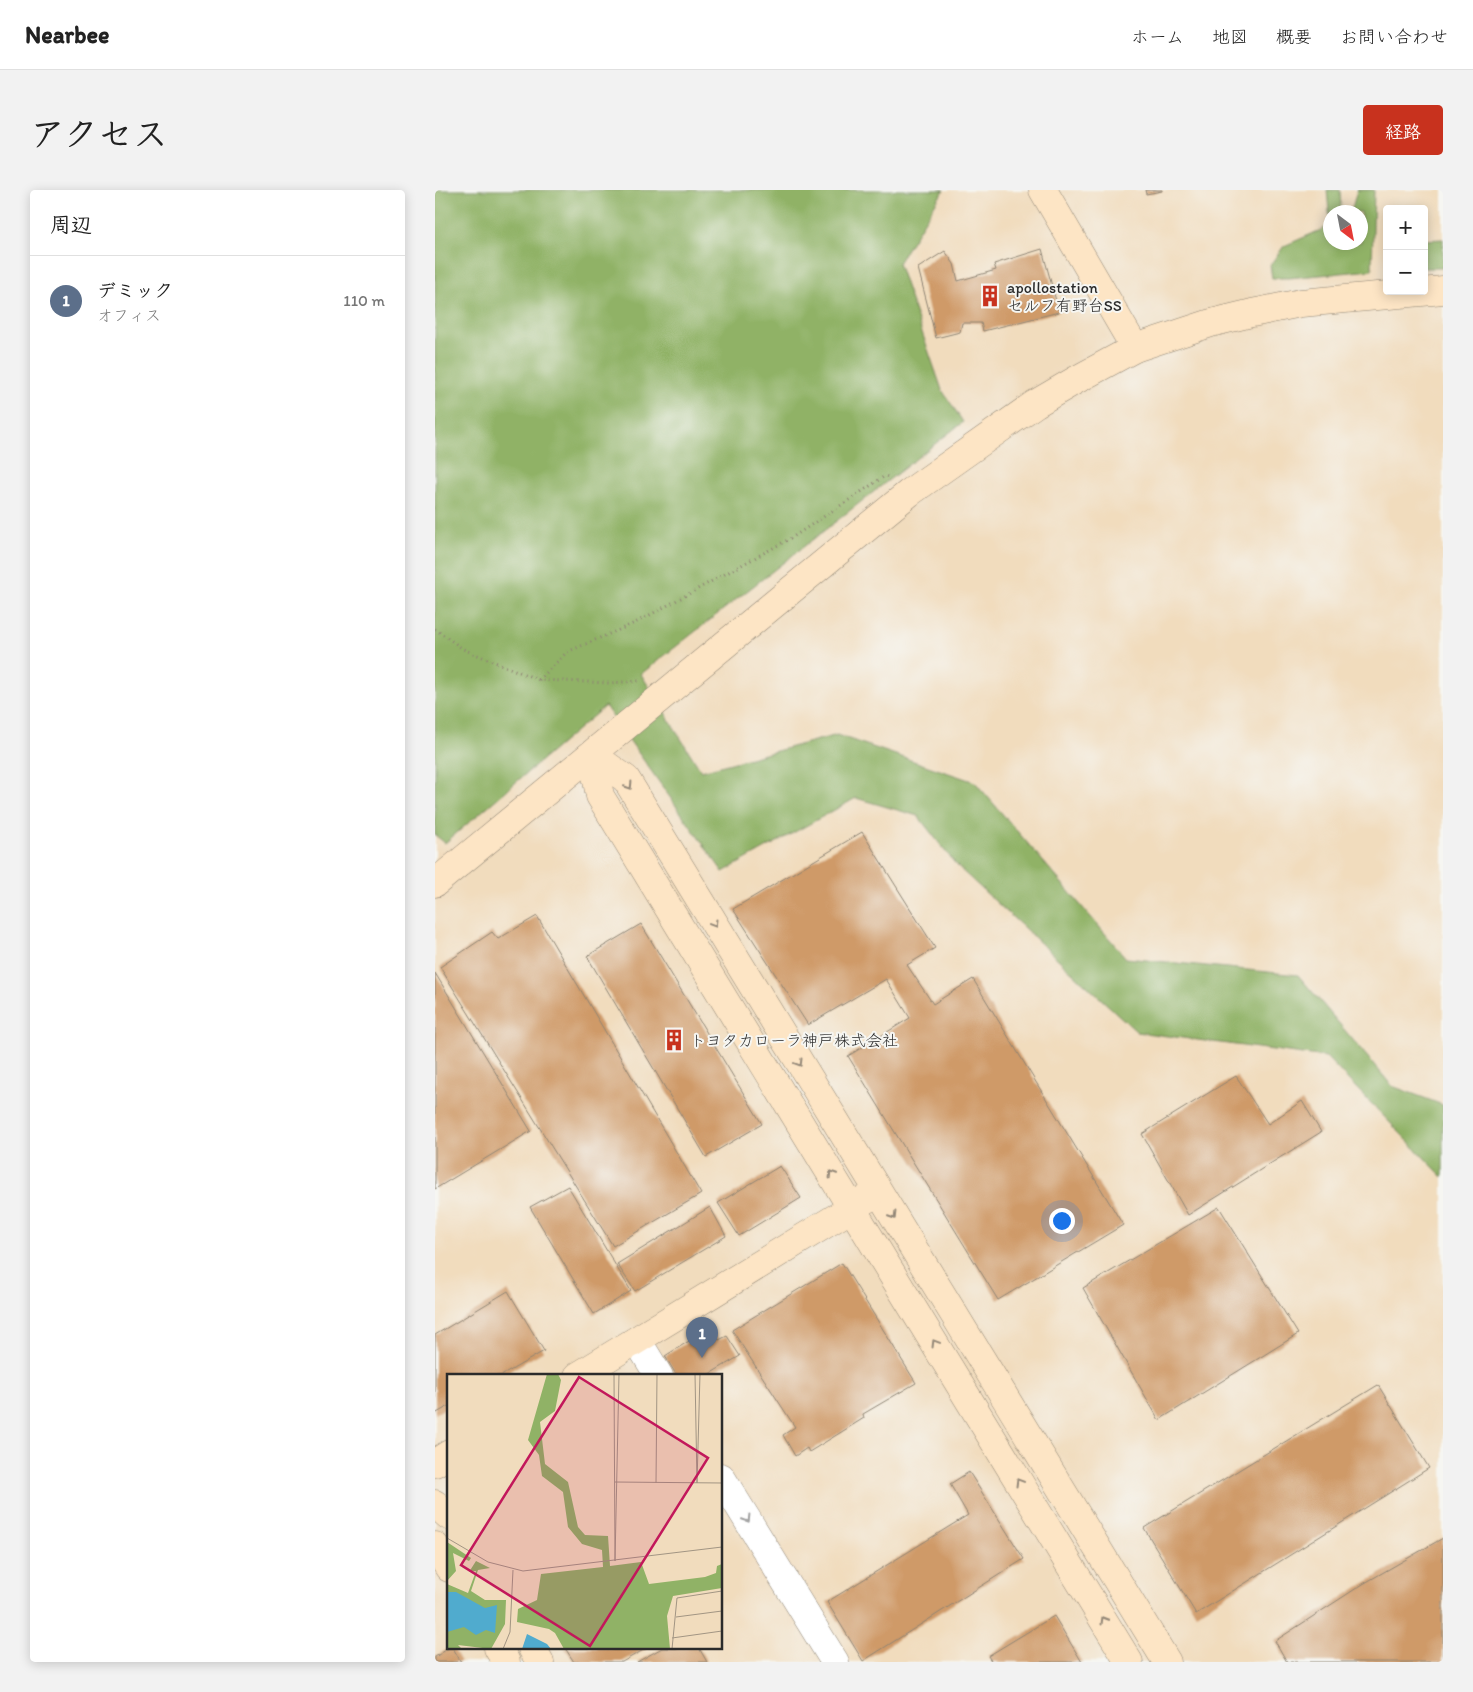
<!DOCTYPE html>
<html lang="ja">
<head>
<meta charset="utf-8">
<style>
	:root { --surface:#fff; --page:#f2f2f2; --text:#222; --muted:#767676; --line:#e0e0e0; --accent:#c8321e }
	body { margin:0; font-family:Itim,"Klee One",sans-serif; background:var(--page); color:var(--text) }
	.controls { position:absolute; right:15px; top:15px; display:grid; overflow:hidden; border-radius:5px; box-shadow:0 2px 12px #0003 }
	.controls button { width:45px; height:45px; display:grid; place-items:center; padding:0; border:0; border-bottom:1px solid var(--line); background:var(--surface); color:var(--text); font:25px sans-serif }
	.compass { position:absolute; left:888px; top:15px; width:45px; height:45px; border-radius:50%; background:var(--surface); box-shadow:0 2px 12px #0003; rotate:148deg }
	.you { position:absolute; left:626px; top:1030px; width:18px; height:18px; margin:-12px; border:4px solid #fff; border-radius:50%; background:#1a73e8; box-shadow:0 0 0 8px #1a73e833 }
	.badge { display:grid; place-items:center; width:32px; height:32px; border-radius:50%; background:var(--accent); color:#fff; font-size:16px; font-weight:700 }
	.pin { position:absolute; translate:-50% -41px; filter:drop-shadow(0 1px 2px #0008) }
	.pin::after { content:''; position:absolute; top:26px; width:18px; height:15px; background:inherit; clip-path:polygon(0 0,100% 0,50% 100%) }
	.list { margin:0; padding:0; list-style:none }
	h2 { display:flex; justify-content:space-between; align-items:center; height:65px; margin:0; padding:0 20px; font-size:21px }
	h2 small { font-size:16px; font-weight:400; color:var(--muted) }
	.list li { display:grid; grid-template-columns:32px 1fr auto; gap:15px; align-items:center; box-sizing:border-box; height:90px; padding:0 20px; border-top:1px solid var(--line) }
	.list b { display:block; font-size:19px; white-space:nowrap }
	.list p { margin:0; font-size:16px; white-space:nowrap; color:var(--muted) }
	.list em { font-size:16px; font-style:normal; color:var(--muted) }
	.map { position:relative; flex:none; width:1008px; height:1472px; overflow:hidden; border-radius:5px }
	header { display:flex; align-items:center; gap:30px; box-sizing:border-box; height:70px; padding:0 25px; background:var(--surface); border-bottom:1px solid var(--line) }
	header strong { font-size:24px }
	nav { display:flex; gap:28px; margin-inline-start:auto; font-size:18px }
	.intro { display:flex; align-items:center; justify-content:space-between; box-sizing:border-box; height:120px; padding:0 30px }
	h1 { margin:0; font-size:35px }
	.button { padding:12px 22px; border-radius:5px; background:var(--accent); color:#fff; font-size:18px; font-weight:700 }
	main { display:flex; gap:30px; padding:0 30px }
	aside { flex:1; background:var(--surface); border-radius:5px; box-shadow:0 2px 12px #0003 }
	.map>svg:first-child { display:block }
	.forest { fill:#90b266; stroke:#5e6e48 }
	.building { fill:#cf9a67 }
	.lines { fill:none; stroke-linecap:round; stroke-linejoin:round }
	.street-casing { stroke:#8e8474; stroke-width:29 }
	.secondary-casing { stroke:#8e8474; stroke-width:29 }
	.path { stroke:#8e8474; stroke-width:3; stroke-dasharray:1 4; stroke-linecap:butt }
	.street { stroke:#fff; stroke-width:28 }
	.secondary { stroke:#fde5c5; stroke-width:28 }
	.oneway { stroke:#948878 }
	.oneway2 { stroke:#a0a0a0 }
	.labels { text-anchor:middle; stroke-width:4; stroke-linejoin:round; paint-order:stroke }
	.poi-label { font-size:16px; fill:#2b2b2b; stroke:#f6f6f2; text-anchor:start }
	.inset-road { fill:none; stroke:#a29583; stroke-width:1 }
	.view { fill:#c2185b; fill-opacity:0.15; stroke:#c2185b; stroke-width:2.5 }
	.inset-edge { fill:none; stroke:#2b2b2b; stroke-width:2.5 }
</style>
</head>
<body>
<header>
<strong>Nearbee</strong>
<nav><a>ホーム</a><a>地図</a><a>概要</a><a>お問い合わせ</a></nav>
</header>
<div class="intro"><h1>アクセス</h1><a class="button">経路</a></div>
<main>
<aside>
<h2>周辺<small></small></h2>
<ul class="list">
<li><span class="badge" style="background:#5c6f8a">1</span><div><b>デミック</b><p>オフィス</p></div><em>110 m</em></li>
</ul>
</aside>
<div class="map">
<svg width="1008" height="1472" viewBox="0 0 1008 1472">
	<rect width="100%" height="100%" fill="#f6f6f2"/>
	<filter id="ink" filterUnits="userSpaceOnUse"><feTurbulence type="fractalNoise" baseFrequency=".02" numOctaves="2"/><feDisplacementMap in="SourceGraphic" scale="10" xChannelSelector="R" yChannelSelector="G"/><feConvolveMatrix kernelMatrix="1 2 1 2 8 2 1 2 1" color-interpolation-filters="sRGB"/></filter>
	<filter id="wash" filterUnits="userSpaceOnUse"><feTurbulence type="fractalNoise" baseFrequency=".0096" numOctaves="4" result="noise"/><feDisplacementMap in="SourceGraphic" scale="20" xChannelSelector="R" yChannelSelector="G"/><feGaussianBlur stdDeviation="1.12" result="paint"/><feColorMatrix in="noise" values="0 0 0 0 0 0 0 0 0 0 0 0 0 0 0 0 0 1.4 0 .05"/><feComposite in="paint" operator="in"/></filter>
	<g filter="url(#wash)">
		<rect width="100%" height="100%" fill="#f1dcbd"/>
		<g class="forest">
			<path d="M0 0H509L463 73 507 200 528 232 206 484 266 581 402 545 540 592 691 768 863 785 957 896 1008 915V987L891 867 702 842 522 676 483 626 421 608 288 682 170 516 10 653 0 645Z"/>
			<path d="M892 0H905L906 21 908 22H896L895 32Z"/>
			<path d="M922 0H939L937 80 854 88H837L835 75 849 56 895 36 896 52H926V22H916Z"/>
			<path d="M1008 49V78H989V50Z"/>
		</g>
		<g id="blocks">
			<g class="building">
				<path d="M710 0H727V1L711 4Z"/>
				<path d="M607 59 624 122 548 141 546 133H527L525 142 501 148 483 78 510 61 519 74 523 91 561 80 559 74Z"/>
				<path d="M427 642 500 758 472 775 498 814 538 789 688 1035 563 1110 413 866 475 828 451 789 373 835 298 719Z"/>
				<path d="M102 726 266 1004 178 1056 5 777 57 742 63 749Z"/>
				<path d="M206 734 327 934 271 967 152 766Z"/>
				<path d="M0 783 96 941 0 999Z"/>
				<path d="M801 886 833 934 867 911 886 942 753 1025 707 944Z"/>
				<path d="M345 976 366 1008 304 1046 283 1013Z"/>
				<path d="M133 996 196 1101 159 1124 95 1017Z"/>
				<path d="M275 1017 291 1046 200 1101 182 1074Z"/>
				<path d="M784 1017 863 1144 724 1230 648 1098Z"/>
				<path d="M407 1073 481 1193 428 1224 429 1228 374 1262 372 1258 360 1266 348 1245 360 1237 297 1140Z"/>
				<path d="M73 1101 109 1161 66 1186H14V1216L0 1224V1145Z"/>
				<path d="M275 1138 284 1150 292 1146 305 1166 271 1186H242L230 1166Z"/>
				<path d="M943 1195 994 1278 761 1424 709 1338Z"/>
				<path d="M534 1282 589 1369 428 1471 392 1412 533 1325 515 1294Z"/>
				<path d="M1008 1348V1472H852L840 1451 928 1394Z"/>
				<path d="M619 1426 647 1472H557L553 1466Z"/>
				<path d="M14 1458H18L26 1472H0V1467Z"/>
				<path d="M130 1458H212L187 1472H139Z"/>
				<path d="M227 1458H264L272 1472H202Z"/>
			</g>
		</g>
	</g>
	<g filter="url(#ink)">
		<use href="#blocks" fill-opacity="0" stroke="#8e8474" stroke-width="1"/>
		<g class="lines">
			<g class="street-casing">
				<g id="street">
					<path d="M202 1150 224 1186"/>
					<path d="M286 1287 400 1472"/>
				</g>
			</g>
			<g class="secondary-casing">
				<g id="secondary">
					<path d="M608 0 700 158"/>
					<path d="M157 565 191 589 732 1472"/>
					<path d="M157 565 165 606 694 1472"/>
					<path d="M0 693 474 303 600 214 641 190 700 158 776 133 817 123 866 113 1008 100"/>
					<path d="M143 1186 433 1008"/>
					<path d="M0 1273 14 1264"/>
					<path d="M0 1314 14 1326"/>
					<path d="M0 1356 14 1378"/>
					<path d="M63 1458 71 1472"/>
					<path d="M97 1458 105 1472"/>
				</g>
			</g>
			<g class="path">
				<path d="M0 439 28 459 104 490 174 493 204 491"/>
				<path d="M104 490 132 462 200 433 358 347 450 286 453 287"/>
			</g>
			<use href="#street" class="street"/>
			<use href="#secondary" class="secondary"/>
		</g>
		<defs><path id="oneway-chevron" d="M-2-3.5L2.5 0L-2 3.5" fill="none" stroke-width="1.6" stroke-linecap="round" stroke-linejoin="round" transform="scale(1.25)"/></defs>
		<g class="oneway">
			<use href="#oneway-chevron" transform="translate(194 596) rotate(58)"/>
			<use href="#oneway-chevron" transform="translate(279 734) rotate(59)"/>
			<use href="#oneway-chevron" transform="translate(364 873) rotate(59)"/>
			<use href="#oneway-chevron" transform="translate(397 984) rotate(-122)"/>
			<use href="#oneway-chevron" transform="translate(458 1026) rotate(58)"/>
			<use href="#oneway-chevron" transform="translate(500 1153) rotate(-121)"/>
			<use href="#oneway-chevron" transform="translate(584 1292) rotate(-121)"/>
			<use href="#oneway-chevron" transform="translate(669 1430) rotate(-121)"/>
		</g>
		<use class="oneway2" href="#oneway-chevron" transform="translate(312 1329) rotate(58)"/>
	</g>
	<defs>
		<g id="building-bare" transform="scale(1.725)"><path d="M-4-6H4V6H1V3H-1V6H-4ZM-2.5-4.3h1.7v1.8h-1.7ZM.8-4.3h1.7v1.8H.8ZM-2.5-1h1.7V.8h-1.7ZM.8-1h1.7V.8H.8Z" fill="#c8321e" stroke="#f6f6f2" stroke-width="2.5" paint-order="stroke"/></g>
	</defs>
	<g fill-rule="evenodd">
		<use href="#building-bare" x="555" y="106"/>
		<use href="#building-bare" x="239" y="850"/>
	</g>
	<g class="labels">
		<g class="poi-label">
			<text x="572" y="103">apollostation<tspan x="572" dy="18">セルフ有野台SS</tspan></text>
			<text x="255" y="856">トヨタカローラ神戸株式会社</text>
		</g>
	</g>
	<g transform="translate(12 1184)">
		<rect width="275" height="275" fill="#f1dcbd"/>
		<path d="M100 0H111L114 6 108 37 93 48 98 90 121 108 131 153 138 161 161 162 163 192 194 188 202 210 258 203 269 199 270 192 275 190V214L226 222 220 242 223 275H117L108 259 102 255 70 248 71 235 90 226 94 200 156 193 155 176 135 170 121 153 116 118 95 102 92 81 81 66ZM0 168 24 184 22 187 6 179 9 197 0 207ZM29 187 43 194 31 196 24 217 38 226H59L58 250 44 275 11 271 15 275H0V256L24 231 0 221V210L21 219 29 197 22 198Z" fill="#90b266"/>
		<path d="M0 218H9L38 234 50 231 48 259 39 256 29 261 17 253 0 258ZM80 260 100 270 104 275H75Z" fill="#50abce"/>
		<path class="inset-road" d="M167 0 168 187M248 0 250 109M168 108 275 109M209 109 210 0M250 109 253 0M0 164 41 188 76 197 275 173M168 187 172 0M229 243 275 237M225 264 275 257M56 275 63 258 66 196M225 275 230 224 275 217"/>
		<path class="view" d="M132 3 261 84 143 272 14 191Z"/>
		<rect width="275" height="275" class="inset-edge"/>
	</g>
</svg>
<div class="controls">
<button>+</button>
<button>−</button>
</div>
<svg class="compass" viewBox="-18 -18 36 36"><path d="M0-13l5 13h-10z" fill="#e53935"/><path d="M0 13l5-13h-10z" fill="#767676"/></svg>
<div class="you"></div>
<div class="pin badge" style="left:267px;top:1168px;background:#5c6f8a">1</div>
</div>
</main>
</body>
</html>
